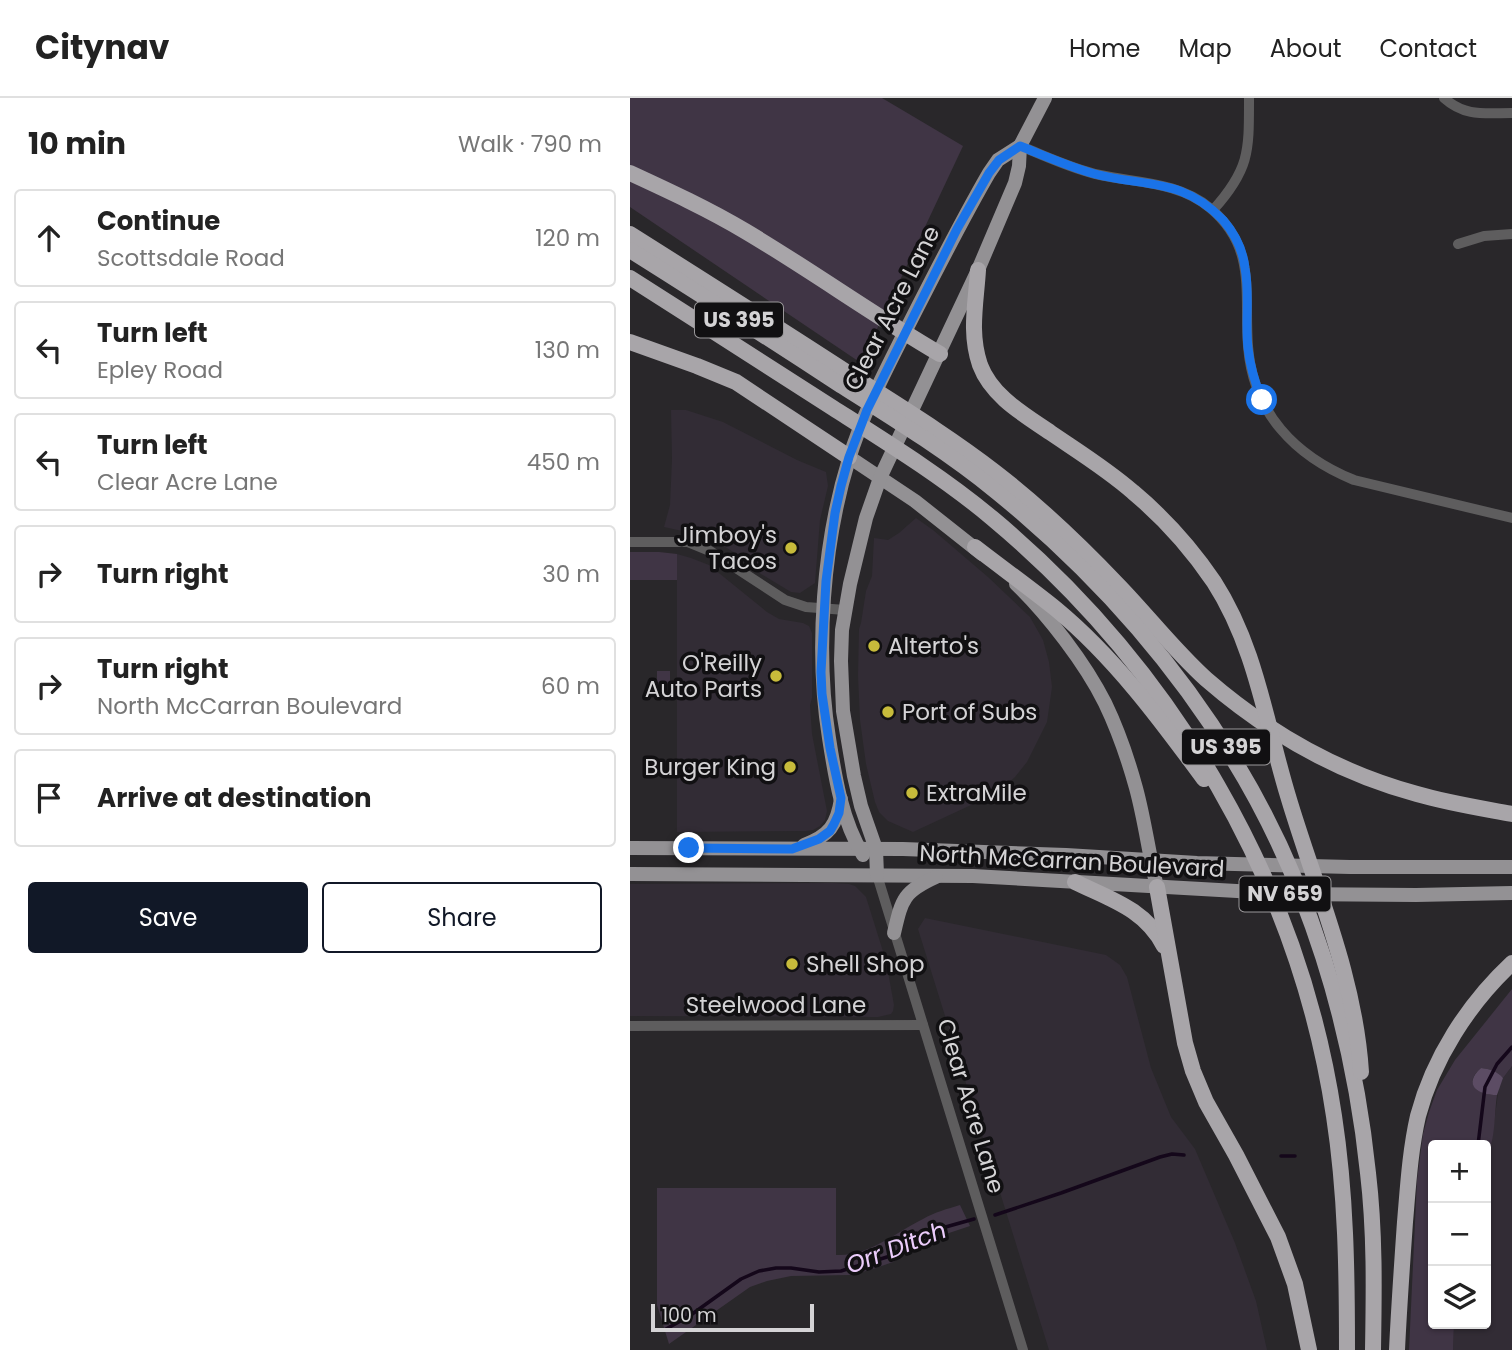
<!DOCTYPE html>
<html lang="en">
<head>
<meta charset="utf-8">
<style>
	:root { --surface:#fff; --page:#f6f6f6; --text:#222; --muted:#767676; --line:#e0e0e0; --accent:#111827 }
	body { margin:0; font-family:Poppins,sans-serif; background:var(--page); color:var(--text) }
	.controls { position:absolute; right:21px; bottom:21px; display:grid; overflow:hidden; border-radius:7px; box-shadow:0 2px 5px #0004 }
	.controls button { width:63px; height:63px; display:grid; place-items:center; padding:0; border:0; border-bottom:2px solid var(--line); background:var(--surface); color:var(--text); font:35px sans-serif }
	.scale { position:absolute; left:21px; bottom:18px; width:163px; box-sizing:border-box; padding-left:7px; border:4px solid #d4d3d5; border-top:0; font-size:19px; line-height:24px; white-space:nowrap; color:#d4d3d5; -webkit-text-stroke:5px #111012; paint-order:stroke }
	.stop { position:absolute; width:21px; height:21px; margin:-16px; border:5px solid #1a73e8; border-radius:50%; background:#fff }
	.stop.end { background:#1a73e8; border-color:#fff; box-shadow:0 2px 7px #0008 }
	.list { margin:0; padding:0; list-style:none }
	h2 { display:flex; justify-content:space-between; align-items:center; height:91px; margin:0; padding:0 28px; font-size:30px }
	h2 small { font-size:23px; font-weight:400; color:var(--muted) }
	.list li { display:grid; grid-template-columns:46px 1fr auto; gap:21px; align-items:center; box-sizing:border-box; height:98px; margin:0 14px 14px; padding:0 14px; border:2px solid var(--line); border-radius:7px }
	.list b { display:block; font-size:26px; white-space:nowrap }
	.list p { margin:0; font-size:23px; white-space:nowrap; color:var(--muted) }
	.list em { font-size:23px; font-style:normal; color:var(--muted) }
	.actions { display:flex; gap:14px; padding:21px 28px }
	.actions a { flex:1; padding:16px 0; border:2px solid var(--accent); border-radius:7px; text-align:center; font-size:24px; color:var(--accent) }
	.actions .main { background:var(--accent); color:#fff }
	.icon { flex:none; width:38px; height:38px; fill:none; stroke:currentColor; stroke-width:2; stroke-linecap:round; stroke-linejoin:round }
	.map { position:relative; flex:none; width:882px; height:1252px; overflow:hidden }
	header { display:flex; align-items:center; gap:42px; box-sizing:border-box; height:98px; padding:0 35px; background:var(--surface); border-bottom:2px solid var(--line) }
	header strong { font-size:33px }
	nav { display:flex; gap:38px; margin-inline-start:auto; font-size:24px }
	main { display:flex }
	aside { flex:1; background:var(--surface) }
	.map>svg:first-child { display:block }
	.built { fill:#322c35 }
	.green { fill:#403545 }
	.forest { fill:#5c4c64 }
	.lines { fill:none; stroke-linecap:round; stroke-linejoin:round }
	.stream { stroke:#14071a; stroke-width:3.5 }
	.minor { stroke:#5e5d5e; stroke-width:10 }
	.major { stroke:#939194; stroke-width:14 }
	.highway { stroke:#a8a5a9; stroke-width:16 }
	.route { stroke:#1a73e8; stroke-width:9 }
	.poi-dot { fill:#c7bb3b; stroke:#111012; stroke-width:2.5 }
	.labels { text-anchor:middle; stroke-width:7; stroke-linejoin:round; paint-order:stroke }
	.shield { fill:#111012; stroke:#9a989a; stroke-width:2 }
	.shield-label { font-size:21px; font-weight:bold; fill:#d4d3d5 }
	.street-label { font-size:23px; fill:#d4d3d5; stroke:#111012 }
	.poi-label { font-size:23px; fill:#d4d3d5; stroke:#111012; text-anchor:start }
	.water-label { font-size:24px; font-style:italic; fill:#ebccfb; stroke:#111012 }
</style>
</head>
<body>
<header>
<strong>Citynav</strong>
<nav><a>Home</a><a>Map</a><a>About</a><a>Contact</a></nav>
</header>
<main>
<aside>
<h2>10 min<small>Walk · 790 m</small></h2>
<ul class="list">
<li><svg class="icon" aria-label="ahead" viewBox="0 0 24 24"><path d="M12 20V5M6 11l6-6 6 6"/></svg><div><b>Continue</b><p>Scottsdale Road</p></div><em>120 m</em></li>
<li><svg class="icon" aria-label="left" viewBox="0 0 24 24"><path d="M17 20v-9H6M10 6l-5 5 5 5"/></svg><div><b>Turn left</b><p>Epley Road</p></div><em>130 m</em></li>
<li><svg class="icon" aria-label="left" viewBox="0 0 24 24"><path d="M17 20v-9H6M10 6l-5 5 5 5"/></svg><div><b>Turn left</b><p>Clear Acre Lane</p></div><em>450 m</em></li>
<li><svg class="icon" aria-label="right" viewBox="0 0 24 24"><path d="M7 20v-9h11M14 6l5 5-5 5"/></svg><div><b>Turn right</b></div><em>30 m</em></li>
<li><svg class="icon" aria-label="right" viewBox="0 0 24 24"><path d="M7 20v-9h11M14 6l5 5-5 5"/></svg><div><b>Turn right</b><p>North McCarran Boulevard</p></div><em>60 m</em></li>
<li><svg class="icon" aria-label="arrive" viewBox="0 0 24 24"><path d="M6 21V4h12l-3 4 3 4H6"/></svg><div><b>Arrive at destination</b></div></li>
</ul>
<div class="actions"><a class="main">Save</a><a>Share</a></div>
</aside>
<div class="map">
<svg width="882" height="1252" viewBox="0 0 882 1252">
	<rect width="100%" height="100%" fill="#29272a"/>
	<g class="built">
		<path d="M41 312H56L93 324 167 362 196 374 198 388 190 422 185 485 170 495 161 494 131 476 110 458 92 447 75 438 34 429 40 407 42 361Z"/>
		<path d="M286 420 303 432 358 479 400 519 413 542 419 564 422 589 417 624 397 664 385 679 367 695 283 734 258 723 249 714 245 704 236 666 230 622 228 578 229 531 231 525 236 493 242 478 244 440 258 442 269 435Z"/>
		<path d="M47 456 61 460 79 467 137 514 149 521 173 525 179 528 182 535V600L180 607 182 636 197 713 195 722 190 728 183 732 176 733 47 734Z"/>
		<path d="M0 786 203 785 219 786 225 788 236 799 256 863 264 907 263 913 261 916 248 919 0 918Z"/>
		<path d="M295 820 476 857 490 867 497 879 521 970 541 1019 565 1051 605 1145 626 1203 637 1252H419L288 831Z"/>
		<path d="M882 968V1252H823L824 1226H856V1059L861 1046 869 989 873 980Z"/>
	</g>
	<g class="green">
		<path d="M0 0H252L333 48 231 265 0 109Z"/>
		<path d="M0 454H29L47 456V482H0Z"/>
		<path d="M27 573H40V602L27 601Z"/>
		<path d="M882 891V968L873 980C867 973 860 971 851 970 832 986 848 997 867 997 864 1016 866 1042 856 1059V1047H803V1226H824L823 1252H779L787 1082 793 1036 799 1014 807 992 825 962Z"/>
		<path d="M27 1090H206V1157C238 1159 266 1134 293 1121 305 1114 317 1111 330 1107L340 1128 301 1141 263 1164 240 1172 219 1177 161 1178 137 1183 120 1189 39 1246 27 1207Z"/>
	</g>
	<path class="forest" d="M851 970C860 971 867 973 873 980L867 997C848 997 832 987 851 970Z"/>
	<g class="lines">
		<g class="stream">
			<path d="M848 1047 855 989 867 966 882 949"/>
			<path d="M651 1058H665"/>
			<path d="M800 1060H803"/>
			<path d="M365 1117 431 1095 530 1059 542 1056 554 1057"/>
			<path d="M36 1231 58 1219 111 1181 129 1173 146 1170H161L189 1174 211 1173 257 1159 312 1130 344 1121"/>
		</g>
		<g class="minor">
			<path d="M814 0C835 19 855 15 882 15"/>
			<path d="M390 48C416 58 442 71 470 77 508 85 549 84 580 110 627 149 614 195 618 248 623 315 665 358 724 382L882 420"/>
			<path d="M583 112C620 71 619 53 619 0"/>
			<path d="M828 146 854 138 882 136"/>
			<path d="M0 444H58L80 453 155 502 176 509 215 512"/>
			<path d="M247 777 393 1252"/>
			<path d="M0 928 293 927"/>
		</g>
		<g class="major">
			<path d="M219 359 285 403 352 456"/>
			<path d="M386 486C418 517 455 565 475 605 488 632 498 661 506 690 515 723 519 757 527 789"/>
			<path d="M174 747C199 738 207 727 211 701"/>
			<path d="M0 750 273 751 436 757 567 765 720 769H882"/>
			<path d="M233 757C212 723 205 679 199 640 185 553 193 445 219 361 233 315 256 272 277 230 304 177 330 125 359 75L368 62 390 48"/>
			<path d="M0 776 343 778 658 796 786 797 882 795"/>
			<path d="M247 777 246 751 231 708 224 678 213 613 211 563 212 532 220 486 236 420 250 380 348 172 385 85 389 68 390 48 415 0"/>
			<path d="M264 835C272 801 273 794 306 779"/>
		</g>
		<g class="highway">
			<path d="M0 75C39 93 78 111 115 133 181 172 243 217 310 256"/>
			<path d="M0 136C76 184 152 232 227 281 274 311 321 340 365 374 409 408 450 447 488 487 518 518 544 552 576 581 637 634 709 675 787 696 818 705 850 710 882 716"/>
			<path d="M0 152C70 196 140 241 209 286 263 320 318 354 367 394 459 469 540 558 602 659 679 783 723 930 738 1075 745 1134 744 1193 743 1252"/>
			<path d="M348 172C346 205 339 235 350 267 362 299 395 317 421 335 449 354 478 372 503 394 534 420 561 450 584 484 626 549 636 626 658 698 685 789 725 878 731 974"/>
			<path d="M0 180C68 223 136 267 203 310 258 345 313 379 362 420 543 571 669 784 704 1018 716 1096 717 1174 717 1252"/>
			<path d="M0 244 67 268 106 284 219 359"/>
			<path d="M345 449C372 470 400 490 426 511 484 559 530 621 574 681"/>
			<path d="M445 784C480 801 515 811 534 848"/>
			<path d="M527 789 555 945 563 973 576 1004 606 1057 648 1139 665 1186 679 1252"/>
			<path d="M767 1252C769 1209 772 1167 775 1124 778 1089 780 1053 788 1018 803 961 838 906 882 865"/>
		</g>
	</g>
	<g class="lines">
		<path class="route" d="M59 750 162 751 189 741 200 733 204 726 209 715 211 700 200 650 192 596 191 574 196 483 205 415 211 388 219 359 237 312 327 131 359 75 369 62 390 48C415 58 439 69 465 76 516 89 553 80 593 122 605 136 613 152 615 170 620 196 615 224 618 250 620 268 625 285 632 302"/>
	</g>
	<g class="poi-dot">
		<circle cx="161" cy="450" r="7"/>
		<circle cx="244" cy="548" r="7"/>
		<circle cx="146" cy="578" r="7"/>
		<circle cx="258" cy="614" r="7"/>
		<circle cx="160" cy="669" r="7"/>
		<circle cx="282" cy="695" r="7"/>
		<circle cx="162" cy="866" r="7"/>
	</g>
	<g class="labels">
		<g class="shield">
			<rect x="65" y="204.5" width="88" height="35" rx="5"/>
			<rect x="552" y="631.5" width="88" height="35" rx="5"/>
			<rect x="609.5" y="778.5" width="91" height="35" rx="5"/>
		</g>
		<g class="shield-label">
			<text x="109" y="229">US 395</text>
			<text x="596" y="656">US 395</text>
			<text x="655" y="803">NV 659</text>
		</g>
		<g class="street-label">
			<text transform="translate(262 210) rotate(-63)" y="8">Clear Acre Lane</text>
			<text transform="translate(442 763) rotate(3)" y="8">North McCarran Boulevard</text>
			<text x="146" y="915">Steelwood Lane</text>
			<text transform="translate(341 1008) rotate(73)" y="8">Clear Acre Lane</text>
		</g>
		<g class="poi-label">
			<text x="147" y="445" text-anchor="end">Jimboy's<tspan x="147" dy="26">Tacos</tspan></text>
			<text x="258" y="556">Alterto's</text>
			<text x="132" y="573" text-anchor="end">O'Reilly<tspan x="132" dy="26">Auto Parts</tspan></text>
			<text x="272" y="622">Port of Subs</text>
			<text x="146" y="677" text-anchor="end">Burger King</text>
			<text x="296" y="703">ExtraMile</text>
			<text x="176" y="874">Shell Shop</text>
		</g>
		<g class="water-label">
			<text transform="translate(266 1150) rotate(-21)" y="8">Orr Ditch</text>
		</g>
	</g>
</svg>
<div class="controls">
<button>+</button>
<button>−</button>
<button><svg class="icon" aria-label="layers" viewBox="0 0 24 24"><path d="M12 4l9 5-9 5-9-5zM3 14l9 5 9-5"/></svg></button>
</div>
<div class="scale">100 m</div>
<div class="stop" style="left:632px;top:302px"></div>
<div class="stop end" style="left:59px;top:750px"></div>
</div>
</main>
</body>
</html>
